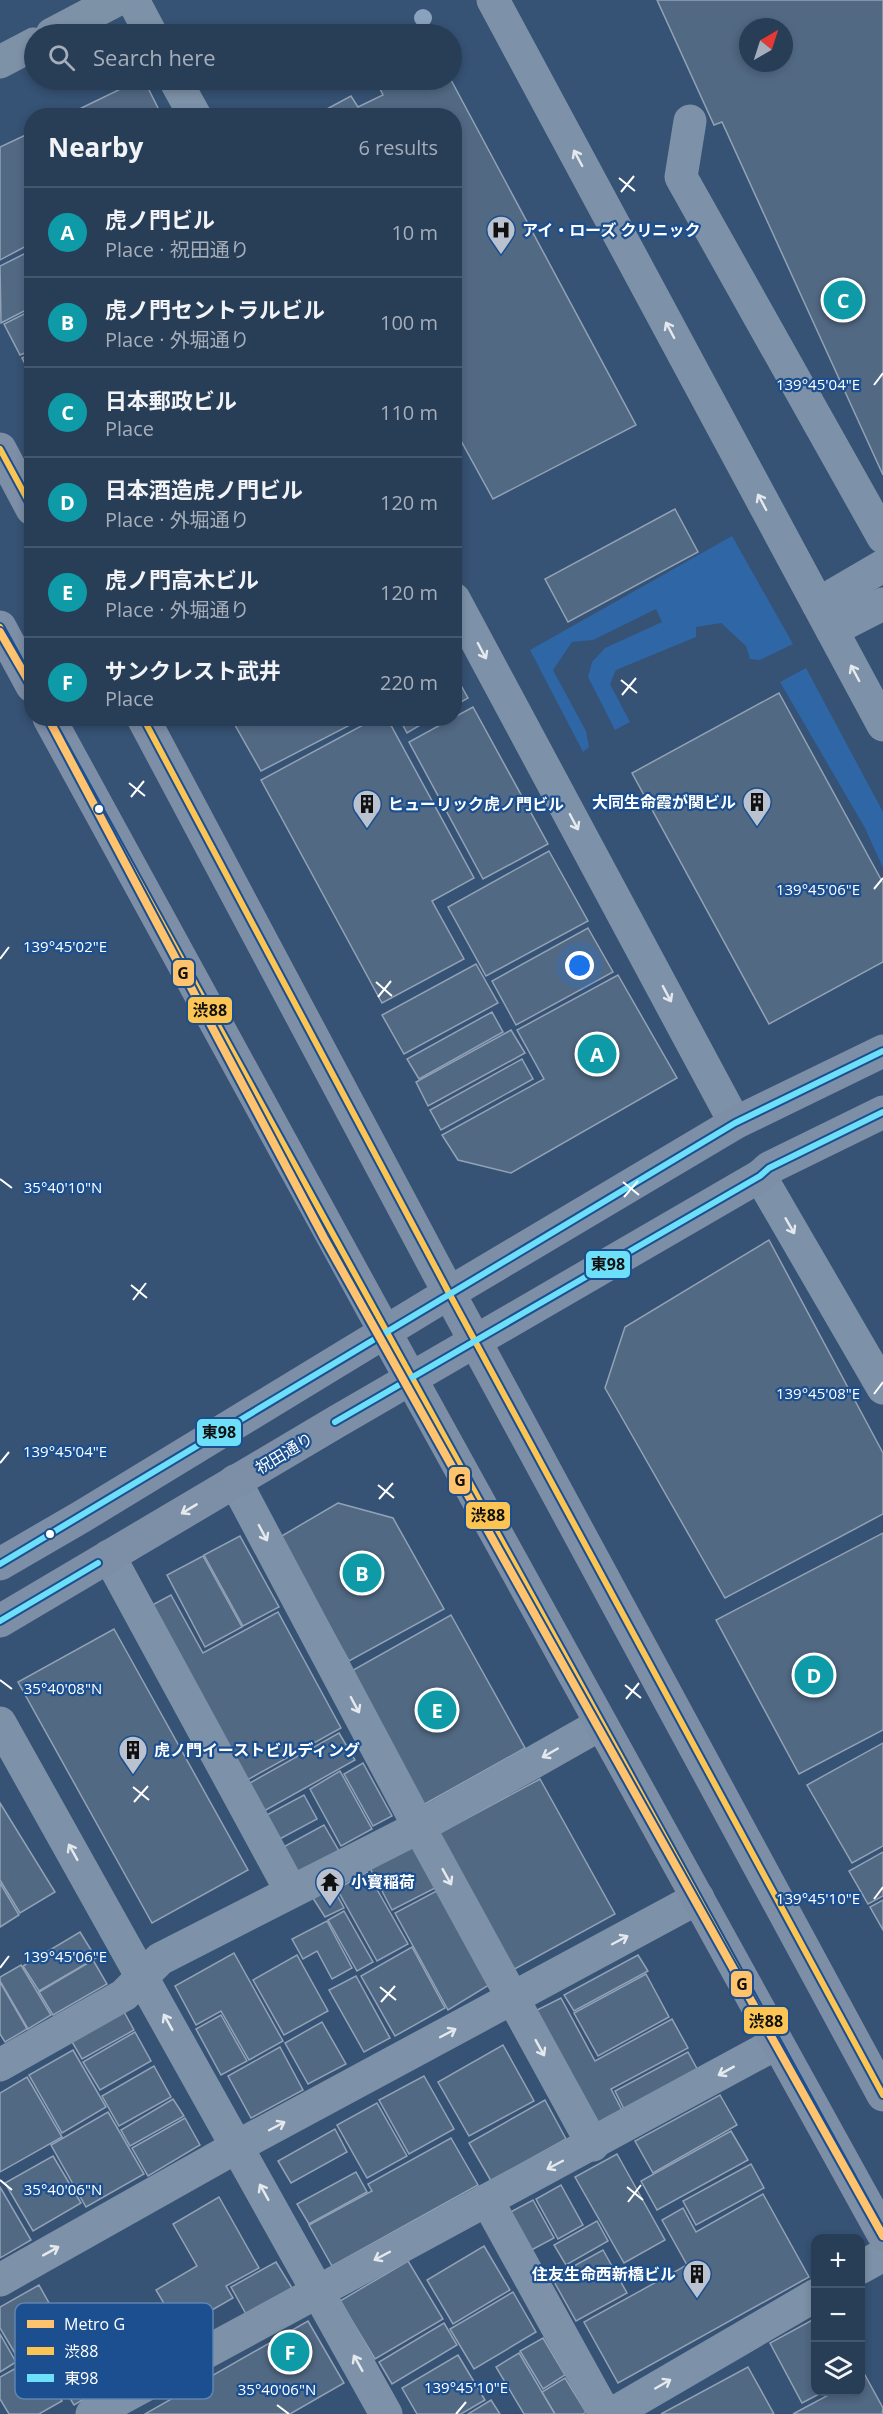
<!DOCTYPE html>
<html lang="en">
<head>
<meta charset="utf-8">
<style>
	:root { --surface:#283e57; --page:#344961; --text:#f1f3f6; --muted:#a5aeba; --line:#44576d; --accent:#e69b98 }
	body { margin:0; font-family:"Open Sans","Noto Sans JP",sans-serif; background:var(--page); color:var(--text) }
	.controls { position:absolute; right:18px; bottom:18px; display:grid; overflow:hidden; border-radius:12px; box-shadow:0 3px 9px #0003 }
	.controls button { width:54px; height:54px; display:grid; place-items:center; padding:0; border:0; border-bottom:2px solid var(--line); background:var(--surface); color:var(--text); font:30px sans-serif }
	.compass { position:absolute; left:739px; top:18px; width:54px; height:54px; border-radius:50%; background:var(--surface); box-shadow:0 3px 9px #0003; rotate:39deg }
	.you { position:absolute; left:580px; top:966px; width:21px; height:21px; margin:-15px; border:4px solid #fff; border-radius:50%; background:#1a73e8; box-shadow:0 0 0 9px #1a73e833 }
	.badge { display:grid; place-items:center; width:39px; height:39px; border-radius:50%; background:var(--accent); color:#fff; font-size:20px; font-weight:700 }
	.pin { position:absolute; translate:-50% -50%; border:3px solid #fff; box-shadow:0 2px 6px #0006 }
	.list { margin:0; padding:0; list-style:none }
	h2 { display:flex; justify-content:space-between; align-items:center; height:78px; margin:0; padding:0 24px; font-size:26px }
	h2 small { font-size:20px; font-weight:400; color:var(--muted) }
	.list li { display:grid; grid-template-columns:39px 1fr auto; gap:18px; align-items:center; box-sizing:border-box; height:90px; padding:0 24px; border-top:2px solid var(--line) }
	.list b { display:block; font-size:22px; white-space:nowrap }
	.list p { margin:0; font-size:20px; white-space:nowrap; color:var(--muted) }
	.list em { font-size:20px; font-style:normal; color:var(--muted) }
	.icon { flex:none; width:33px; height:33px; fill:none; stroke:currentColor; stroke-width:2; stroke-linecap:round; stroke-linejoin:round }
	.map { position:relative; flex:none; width:883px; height:2414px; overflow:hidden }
	.search { position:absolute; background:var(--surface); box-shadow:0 3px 9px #0003; left:24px; top:24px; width:438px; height:66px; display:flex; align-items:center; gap:15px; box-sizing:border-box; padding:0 21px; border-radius:33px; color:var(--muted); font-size:22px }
	.panel { position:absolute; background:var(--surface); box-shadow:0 3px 9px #0003; left:24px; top:108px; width:438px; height:618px; border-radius:24px }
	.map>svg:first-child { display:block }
	.green { fill:#2f66a5 }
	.building { fill:#526984; stroke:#92a2b6; stroke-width:1.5; fill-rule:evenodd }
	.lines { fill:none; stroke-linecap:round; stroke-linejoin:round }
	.minor { stroke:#7d92a8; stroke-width:33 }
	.major { stroke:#7d8ea7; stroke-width:33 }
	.highway { stroke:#7e92a7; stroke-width:33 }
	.bus-1-casing { stroke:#1b4f8f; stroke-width:10 }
	.bus-2-casing { stroke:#1b4f8f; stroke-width:10 }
	.bus-1 { stroke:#fcc553; stroke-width:6 }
	.bus-2 { stroke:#6ddff8; stroke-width:6 }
	.metro-1-casing { stroke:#1b4f8f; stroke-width:12 }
	.metro-1 { stroke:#ffc26d; stroke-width:8 }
	.tree { fill:#8aa2be }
	.oneway { stroke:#e5e9ee }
	.oneway2 { stroke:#e5e8ed }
	.ticks { fill:none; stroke:#fff; stroke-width:2 }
	.bus-dot { fill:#fff; stroke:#1b4f8f; stroke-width:2 }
	.labels { text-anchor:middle; stroke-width:4.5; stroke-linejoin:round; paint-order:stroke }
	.poi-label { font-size:16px; font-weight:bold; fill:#fff; stroke:#1b4f8f; text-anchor:start }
	.street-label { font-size:16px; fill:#fff; stroke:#1b4f8f }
	.key { fill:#1b4f8f; stroke:#5f84b1; stroke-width:1.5 }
	.key-label { font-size:16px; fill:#fff }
	.ticks-label { font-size:15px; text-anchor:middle; fill:#fff; stroke:#1b4f8f; stroke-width:4.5; stroke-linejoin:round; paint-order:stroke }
	.line-badge { stroke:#1b4f8f; stroke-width:2 }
	.pale-badge-label { font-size:16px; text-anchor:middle; font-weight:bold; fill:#111 }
</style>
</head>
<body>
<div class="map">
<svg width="883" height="2414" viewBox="0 0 883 2414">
	<rect width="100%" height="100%" fill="#365274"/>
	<g class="green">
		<path d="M732 536 793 644 760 660 750 659 746 646 721 623 696 627V637L616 670 610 684 630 722 615 730 588 677 592 662 605 648 662 622 656 609 593 640 572 642 553 670 586 731 589 747 583 752 530 650Z"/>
		<path d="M806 668 883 812V868L865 828 780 682Z"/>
	</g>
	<g class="building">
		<path d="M657 0H883V475L722 122 714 125ZM748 27H784V63H748Z"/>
		<path d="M139 80H144L162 116H65Z"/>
		<path d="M388 80H451L636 425 493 499 454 428V116H314L351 96 358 107 383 95 378 85Z"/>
		<path d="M32 132V243L0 260V147Z"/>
		<path d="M32 250V307L1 323 0 266Z"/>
		<path d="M32 310V350L20 355 4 324Z"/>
		<path d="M32 353V377L22 358Z"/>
		<path d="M675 509 698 552 568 622 545 579Z"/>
		<path d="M454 673 468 698 454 706Z"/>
		<path d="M779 693 883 883V962L769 1024 632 773Z"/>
		<path d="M473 707 548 844 483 879 409 742Z"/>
		<path d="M231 718H349L352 724 261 771Z"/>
		<path d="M376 718H387L474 878 432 901 464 959 382 1003 261 780Z"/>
		<path d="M399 718H432L407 733Z"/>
		<path d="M549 851 588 921 486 976 448 907Z"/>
		<path d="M588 928 613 972 516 1025 492 981Z"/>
		<path d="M476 964 498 1003 404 1054 382 1015Z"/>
		<path d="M618 975 677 1078 511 1173 458 1160 442 1135 544 1079 517 1030Z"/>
		<path d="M492 1012 503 1032 419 1079 407 1059Z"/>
		<path d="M511 1030 525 1053 428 1106 416 1082Z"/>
		<path d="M522 1059 533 1079 441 1130 430 1110Z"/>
		<path d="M769 1240 883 1453V1514L725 1598 605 1388 625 1327Z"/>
		<path d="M338 1503 393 1518 444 1609 349 1661 280 1537Z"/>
		<path d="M883 1533V1730L799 1774 716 1620Z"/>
		<path d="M240 1536 279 1607 243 1626 204 1555Z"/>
		<path d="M203 1556 242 1627 205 1647 167 1575Z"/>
		<path d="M171 1595 203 1653 278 1612 341 1728 238 1785 141 1611Z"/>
		<path d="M451 1615 525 1748 423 1805 348 1673Z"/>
		<path d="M114 1629 248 1870 152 1923 18 1682Z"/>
		<path d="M339 1733 355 1760 264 1811 248 1784Z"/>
		<path d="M883 1743V1846L852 1863 807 1785Z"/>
		<path d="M363 1763 392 1816 373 1826 344 1774Z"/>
		<path d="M340 1771 372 1829 341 1846 310 1789Z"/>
		<path d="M540 1779 615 1914 511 1971 436 1835Z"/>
		<path d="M304 1795 317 1819 276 1841 263 1817Z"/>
		<path d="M0 1803 55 1892 20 1913 0 1880Z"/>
		<path d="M324 1825 339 1851 293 1876 278 1850Z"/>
		<path d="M412 1845 441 1885 392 1910 370 1868Z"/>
		<path d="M883 1852V1896L868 1904 849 1871Z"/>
		<path d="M367 1872 408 1944 377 1961 337 1889Z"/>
		<path d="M0 1883 19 1915 0 1927Z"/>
		<path d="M331 1884 344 1908 325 1917 311 1895Z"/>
		<path d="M444 1887 489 1985 448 2010 395 1913Z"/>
		<path d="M883 1900V1930L870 1907Z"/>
		<path d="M344 1911 373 1962 357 1971 328 1920Z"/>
		<path d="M327 1921 352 1968 332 1979 317 1951 303 1959 292 1939Z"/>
		<path d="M80 1932 96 1958 39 1991 23 1966Z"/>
		<path d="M412 1947 445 2008 395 2036 361 1976Z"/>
		<path d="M234 1953 283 2041 249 2060 221 2011 196 2025 175 1986Z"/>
		<path d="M297 1955 328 2011 284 2035 253 1980Z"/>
		<path d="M638 1955 648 1971 574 2011 564 1995Z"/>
		<path d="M93 1960 107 1984 53 2015 39 1992Z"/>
		<path d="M21 1965 51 2015 28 2029 0 1981V1977Z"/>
		<path d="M646 1974 669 2017 598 2056 574 2013Z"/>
		<path d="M356 1976 390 2038 364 2052 329 1990Z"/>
		<path d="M0 1982 27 2029 5 2042 0 2034Z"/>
		<path d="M561 1998 595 2061 672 2019 688 2048 611 2089 625 2116 598 2131 533 2012Z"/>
		<path d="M123 2010 134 2030 82 2059 71 2040Z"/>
		<path d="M221 2015 247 2061 221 2075 196 2029Z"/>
		<path d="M322 2022 346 2064 308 2084 285 2043Z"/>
		<path d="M135 2032 151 2061 100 2090 83 2062Z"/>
		<path d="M503 2045 534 2101 469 2136 438 2082Z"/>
		<path d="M280 2047 303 2090 251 2118 228 2076Z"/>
		<path d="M73 2050 106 2107 62 2133 29 2075Z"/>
		<path d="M688 2052 701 2076 627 2115 615 2091Z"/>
		<path d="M154 2066 171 2097 119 2126 102 2096Z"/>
		<path d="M424 2076 454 2129 409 2154 379 2100Z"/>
		<path d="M27 2077 62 2137 0 2172V2093Z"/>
		<path d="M720 2095 737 2125 653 2173 635 2141Z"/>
		<path d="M173 2099 184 2116 130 2146 121 2130Z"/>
		<path d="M545 2100 566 2139 491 2181 469 2143Z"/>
		<path d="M377 2103 407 2156 367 2178 337 2125Z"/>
		<path d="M108 2112 144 2174 86 2207 51 2145Z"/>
		<path d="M185 2118 200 2145 148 2176 132 2148Z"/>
		<path d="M335 2129 347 2152 291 2183 278 2161Z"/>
		<path d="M731 2131 748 2160 657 2210 641 2181Z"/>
		<path d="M451 2138 478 2185 332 2266 309 2225 372 2191 368 2184Z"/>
		<path d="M617 2154 665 2240 624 2263 575 2177Z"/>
		<path d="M53 2156 81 2203 33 2231 5 2183Z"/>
		<path d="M751 2164 764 2188 696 2225 683 2201Z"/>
		<path d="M356 2172 367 2192 309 2224 297 2204Z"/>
		<path d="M561 2185 583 2225 558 2239 536 2199Z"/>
		<path d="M0 2187 31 2240 0 2258Z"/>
		<path d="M763 2194 809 2277 618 2383 584 2322 687 2265 662 2220 683 2208 696 2232Z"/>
		<path d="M219 2197 259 2268 226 2286 233 2298 179 2329 156 2290 197 2266 173 2224Z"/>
		<path d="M533 2200 554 2238 524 2254 503 2216Z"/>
		<path d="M597 2221 608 2241 566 2265 554 2245Z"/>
		<path d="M484 2246 510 2290 453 2324 427 2280Z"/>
		<path d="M603 2250 627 2293 576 2321 552 2278Z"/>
		<path d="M408 2261 443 2319 375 2359 340 2301Z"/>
		<path d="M276 2262 292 2288 246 2314 231 2287Z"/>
		<path d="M39 2285 63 2328 16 2355 0 2328V2307Z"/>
		<path d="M513 2292 536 2332 474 2369 450 2329Z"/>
		<path d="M816 2318V2392H823L802 2403 770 2343Z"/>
		<path d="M308 2321 344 2383 290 2414H145Z"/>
		<path d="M444 2323 457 2345 392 2384 379 2362Z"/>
		<path d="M72 2328 106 2386 74 2405 39 2346Z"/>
		<path d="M0 2334 16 2362 0 2372Z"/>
		<path d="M543 2338 565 2375 543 2389 520 2351Z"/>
		<path d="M519 2353 555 2414H524L496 2367Z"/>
		<path d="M458 2355 485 2400 461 2414H417L402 2388Z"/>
		<path d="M36 2357 62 2401 39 2414H9L0 2399V2377Z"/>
		<path d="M748 2367 774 2414H661Z"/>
		<path d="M865 2375 883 2408 882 2414H793L834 2392H860V2377Z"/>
		<path d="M565 2378 586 2412 583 2414H555L542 2392Z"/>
		<path d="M491 2400 500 2414H468Z"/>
	</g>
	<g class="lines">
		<g class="minor">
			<path d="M133 0 151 34"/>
			<path d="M493 0 883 725"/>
			<path d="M175 80 195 116"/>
			<path d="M690 121 681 177 883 537"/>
			<path d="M454 599 735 1123"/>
			<path d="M818 604 883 566"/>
			<path d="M832 630 883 604"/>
			<path d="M760 1176 883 1388"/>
			<path d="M235 1481 419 1827 593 2145"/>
			<path d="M109 1556 291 1891"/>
			<path d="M0 1723 386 2414"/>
			<path d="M0 2065 124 1995 160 1959 419 1827 601 1724"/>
			<path d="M487 2200 605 2414"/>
			<path d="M860 2268 883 2255"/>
			<path d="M0 2280 238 2146 698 1898"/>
			<path d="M92 2414C320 2289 550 2168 777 2043"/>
			<path d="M612 2414 816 2295"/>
		</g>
		<g class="major">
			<path d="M0 449 32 509"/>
			<path d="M0 627 32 686"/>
			<path d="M49 718 385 1332 883 2234"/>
			<path d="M143 718 449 1293 883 2095"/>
			<path d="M0 1564 81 1517 449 1293 735 1123 883 1051"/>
			<path d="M0 1621 336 1422 760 1176 769 1168 883 1112"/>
		</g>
		<g class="highway">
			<path d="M52 34 117 0"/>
			<path d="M0 62 34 44"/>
		</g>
		<g class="bus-1-casing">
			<g id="bus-1">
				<path d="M0 449 32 508"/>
				<path d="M0 627 32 685"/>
				<path d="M49 718 883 2234"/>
				<path d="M143 718 449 1293 883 2095"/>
			</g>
		</g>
		<g class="bus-2-casing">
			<g id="bus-2">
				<path d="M335 1422 760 1176 769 1168 883 1112"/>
				<path d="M0 1564 735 1123 883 1051"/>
				<path d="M0 1621 98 1563"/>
			</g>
		</g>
		<use href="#bus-1" class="bus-1"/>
		<use href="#bus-2" class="bus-2"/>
		<g class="metro-1-casing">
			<g id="metro-1">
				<path d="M0 632 32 687"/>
				<path d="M48 718 324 1238 883 2236"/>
			</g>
		</g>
		<use href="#metro-1" class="metro-1"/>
	</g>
	<circle class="tree" cx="423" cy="18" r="9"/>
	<defs><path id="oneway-shaft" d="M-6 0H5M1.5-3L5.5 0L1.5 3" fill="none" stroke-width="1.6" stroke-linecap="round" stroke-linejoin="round" transform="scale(1.5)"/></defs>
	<g class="oneway">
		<use href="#oneway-shaft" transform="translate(578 158) rotate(-118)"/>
		<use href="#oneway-shaft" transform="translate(670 330) rotate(-118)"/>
		<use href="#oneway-shaft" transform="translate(762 502) rotate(-118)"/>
		<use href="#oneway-shaft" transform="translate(482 651) rotate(62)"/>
		<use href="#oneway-shaft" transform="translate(855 673) rotate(-118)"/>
		<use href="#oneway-shaft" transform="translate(574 822) rotate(62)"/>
		<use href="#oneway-shaft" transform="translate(667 994) rotate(62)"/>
		<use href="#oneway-shaft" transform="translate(790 1226) rotate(60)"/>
		<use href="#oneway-shaft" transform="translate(263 1533) rotate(62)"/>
		<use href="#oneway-shaft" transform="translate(355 1705) rotate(62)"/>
		<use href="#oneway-shaft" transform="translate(550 1753) rotate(150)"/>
		<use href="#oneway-shaft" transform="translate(73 1852) rotate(-119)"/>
		<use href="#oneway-shaft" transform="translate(447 1877) rotate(61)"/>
		<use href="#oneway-shaft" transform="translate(620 1940) rotate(-28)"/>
		<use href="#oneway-shaft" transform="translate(168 2022) rotate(-119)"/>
		<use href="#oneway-shaft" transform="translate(448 2033) rotate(-28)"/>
		<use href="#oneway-shaft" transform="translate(540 2048) rotate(61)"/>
		<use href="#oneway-shaft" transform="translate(726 2071) rotate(151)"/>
		<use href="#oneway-shaft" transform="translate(277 2126) rotate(-28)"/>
		<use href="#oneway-shaft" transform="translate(555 2165) rotate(152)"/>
		<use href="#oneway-shaft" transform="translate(264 2192) rotate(-119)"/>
		<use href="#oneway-shaft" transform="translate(51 2251) rotate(-29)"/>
		<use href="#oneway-shaft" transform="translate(382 2256) rotate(152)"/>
		<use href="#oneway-shaft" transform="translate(358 2363) rotate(-119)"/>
		<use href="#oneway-shaft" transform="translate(663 2384) rotate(-30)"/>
	</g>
	<use class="oneway2" href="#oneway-shaft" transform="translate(189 1509) rotate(149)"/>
	<path class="ticks" d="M619 178 635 191M621 192 634 176M874 385 883 373M621 680 637 693M622 695 636 678M129 783 145 796M131 797 144 781M874 889 883 878M0 959 9 947M376 982 392 996M378 997 391 981M0 1179 12 1188M623 1182 639 1195M624 1197 638 1181M131 1285 147 1298M133 1300 146 1283M874 1394 883 1382M0 1463 9 1452M378 1485 394 1498M379 1499 393 1483M0 1680 12 1689M625 1685 641 1698M626 1699 639 1683M133 1787 149 1800M134 1802 148 1786M874 1899 883 1887M0 1968 9 1956M380 1987 396 2000M381 2002 395 1986M0 2180 12 2190M627 2187 643 2200M628 2202 641 2185M277 2405 289 2414M456 2414 466 2402"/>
	<defs>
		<g id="hospital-pin" transform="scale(1.5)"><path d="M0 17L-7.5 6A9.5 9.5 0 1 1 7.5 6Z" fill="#b9c2ce" stroke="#1b4f8f"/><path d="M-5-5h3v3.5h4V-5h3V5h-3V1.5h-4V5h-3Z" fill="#111"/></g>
		<g id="building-pin" transform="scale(1.5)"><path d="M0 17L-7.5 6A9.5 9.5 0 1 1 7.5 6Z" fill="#b9c2ce" stroke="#1b4f8f"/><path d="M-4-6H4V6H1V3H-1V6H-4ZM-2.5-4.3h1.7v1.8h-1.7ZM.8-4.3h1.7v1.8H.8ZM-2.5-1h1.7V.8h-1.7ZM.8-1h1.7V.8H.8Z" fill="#111"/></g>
		<g id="temple-pin" transform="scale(1.5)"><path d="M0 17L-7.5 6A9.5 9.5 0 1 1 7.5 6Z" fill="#b9c2ce" stroke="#1b4f8f"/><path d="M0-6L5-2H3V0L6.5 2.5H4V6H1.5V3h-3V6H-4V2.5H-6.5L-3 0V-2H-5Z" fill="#111"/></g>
	</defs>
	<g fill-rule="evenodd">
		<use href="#hospital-pin" x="501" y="230"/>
		<use href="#building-pin" x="757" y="802"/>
		<use href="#building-pin" x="367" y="804"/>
		<use href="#building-pin" x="133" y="1750"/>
		<use href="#temple-pin" x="330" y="1882"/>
		<use href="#building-pin" x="697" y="2274"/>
	</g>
	<g class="bus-dot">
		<circle cx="99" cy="809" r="5"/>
		<circle cx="50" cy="1534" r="5"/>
	</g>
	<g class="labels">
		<g class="poi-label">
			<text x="522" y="236">アイ・ローズ クリニック</text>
			<text x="736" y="808" text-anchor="end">大同生命霞が関ビル</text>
			<text x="388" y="810">ヒューリック虎ノ門ビル</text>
			<text x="154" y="1756">虎ノ門イーストビルディング</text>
			<text x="351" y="1888">小寳稲荷</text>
			<text x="676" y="2280" text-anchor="end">住友生命西新橋ビル</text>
		</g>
		<g class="street-label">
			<text transform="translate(284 1453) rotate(-31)" y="6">祝田通り</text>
		</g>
	</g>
	<rect x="15" y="2303" width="198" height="96" rx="9" class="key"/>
	<rect x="27" y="2320" width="27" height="8" fill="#ffc26d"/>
	<rect x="27" y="2347" width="27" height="8" fill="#fcc553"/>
	<rect x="27" y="2374" width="27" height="8" fill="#6ddff8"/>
	<g class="key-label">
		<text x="64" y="2330">Metro G</text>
		<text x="64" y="2357">渋88</text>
		<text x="64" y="2384">東98</text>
	</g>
	<g class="ticks-label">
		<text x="818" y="390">139°45'04"E</text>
		<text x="818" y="895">139°45'06"E</text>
		<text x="65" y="952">139°45'02"E</text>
		<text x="63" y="1193">35°40'10"N</text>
		<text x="818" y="1399">139°45'08"E</text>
		<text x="65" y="1457">139°45'04"E</text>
		<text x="63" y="1694">35°40'08"N</text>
		<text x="818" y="1904">139°45'10"E</text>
		<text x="65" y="1962">139°45'06"E</text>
		<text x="63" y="2195">35°40'06"N</text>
		<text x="466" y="2393">139°45'10"E</text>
		<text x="277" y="2395">35°40'06"N</text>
	</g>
	<g class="line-badge">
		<rect x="172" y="959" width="23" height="28" rx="6" fill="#ffc26d"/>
		<rect x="187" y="996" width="46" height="28" rx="6" fill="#fcc553"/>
		<rect x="585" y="1250" width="46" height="29" rx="6" fill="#6ddff8"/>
		<rect x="196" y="1418" width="46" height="29" rx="6" fill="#6ddff8"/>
		<rect x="448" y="1466" width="23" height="29" rx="6" fill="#ffc26d"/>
		<rect x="465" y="1501" width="46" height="29" rx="6" fill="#fcc553"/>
		<rect x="730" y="1970" width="23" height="28" rx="6" fill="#ffc26d"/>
		<rect x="743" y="2006" width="46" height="29" rx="6" fill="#fcc553"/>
	</g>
	<g class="pale-badge-label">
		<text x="183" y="979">G</text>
		<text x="210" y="1016">渋88</text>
		<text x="608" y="1270">東98</text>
		<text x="219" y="1438">東98</text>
		<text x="460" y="1486">G</text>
		<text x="488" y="1521">渋88</text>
		<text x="742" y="1990">G</text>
		<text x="766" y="2027">渋88</text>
	</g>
</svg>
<div class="controls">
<button>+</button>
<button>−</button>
<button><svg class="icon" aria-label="layers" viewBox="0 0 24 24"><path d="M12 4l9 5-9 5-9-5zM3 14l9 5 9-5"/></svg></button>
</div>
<svg class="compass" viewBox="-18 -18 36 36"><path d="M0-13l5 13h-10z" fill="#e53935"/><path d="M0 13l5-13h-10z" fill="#a5aeba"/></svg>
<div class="you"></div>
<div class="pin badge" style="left:597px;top:1054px;background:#0f9aa8">A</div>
<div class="pin badge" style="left:362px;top:1573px;background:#0f9aa8">B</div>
<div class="pin badge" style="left:843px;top:300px;background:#0f9aa8">C</div>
<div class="pin badge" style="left:814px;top:1675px;background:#0f9aa8">D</div>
<div class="pin badge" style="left:437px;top:1710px;background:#0f9aa8">E</div>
<div class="pin badge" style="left:290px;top:2352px;background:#0f9aa8">F</div>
<div class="search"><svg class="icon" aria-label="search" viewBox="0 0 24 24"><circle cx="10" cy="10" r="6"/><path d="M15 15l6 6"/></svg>Search here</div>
<section class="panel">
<h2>Nearby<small>6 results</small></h2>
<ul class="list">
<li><span class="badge" style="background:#0f9aa8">A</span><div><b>虎ノ門ビル</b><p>Place · 祝田通り</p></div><em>10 m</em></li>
<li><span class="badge" style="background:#0f9aa8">B</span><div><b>虎ノ門セントラルビル</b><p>Place · 外堀通り</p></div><em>100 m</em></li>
<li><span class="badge" style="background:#0f9aa8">C</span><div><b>日本郵政ビル</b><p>Place</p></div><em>110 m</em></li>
<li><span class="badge" style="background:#0f9aa8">D</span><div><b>日本酒造虎ノ門ビル</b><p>Place · 外堀通り</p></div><em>120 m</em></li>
<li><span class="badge" style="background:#0f9aa8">E</span><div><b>虎ノ門高木ビル</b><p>Place · 外堀通り</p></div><em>120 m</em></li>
<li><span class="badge" style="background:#0f9aa8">F</span><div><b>サンクレスト武井</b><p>Place</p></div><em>220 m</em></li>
</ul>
</section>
</div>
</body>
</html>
